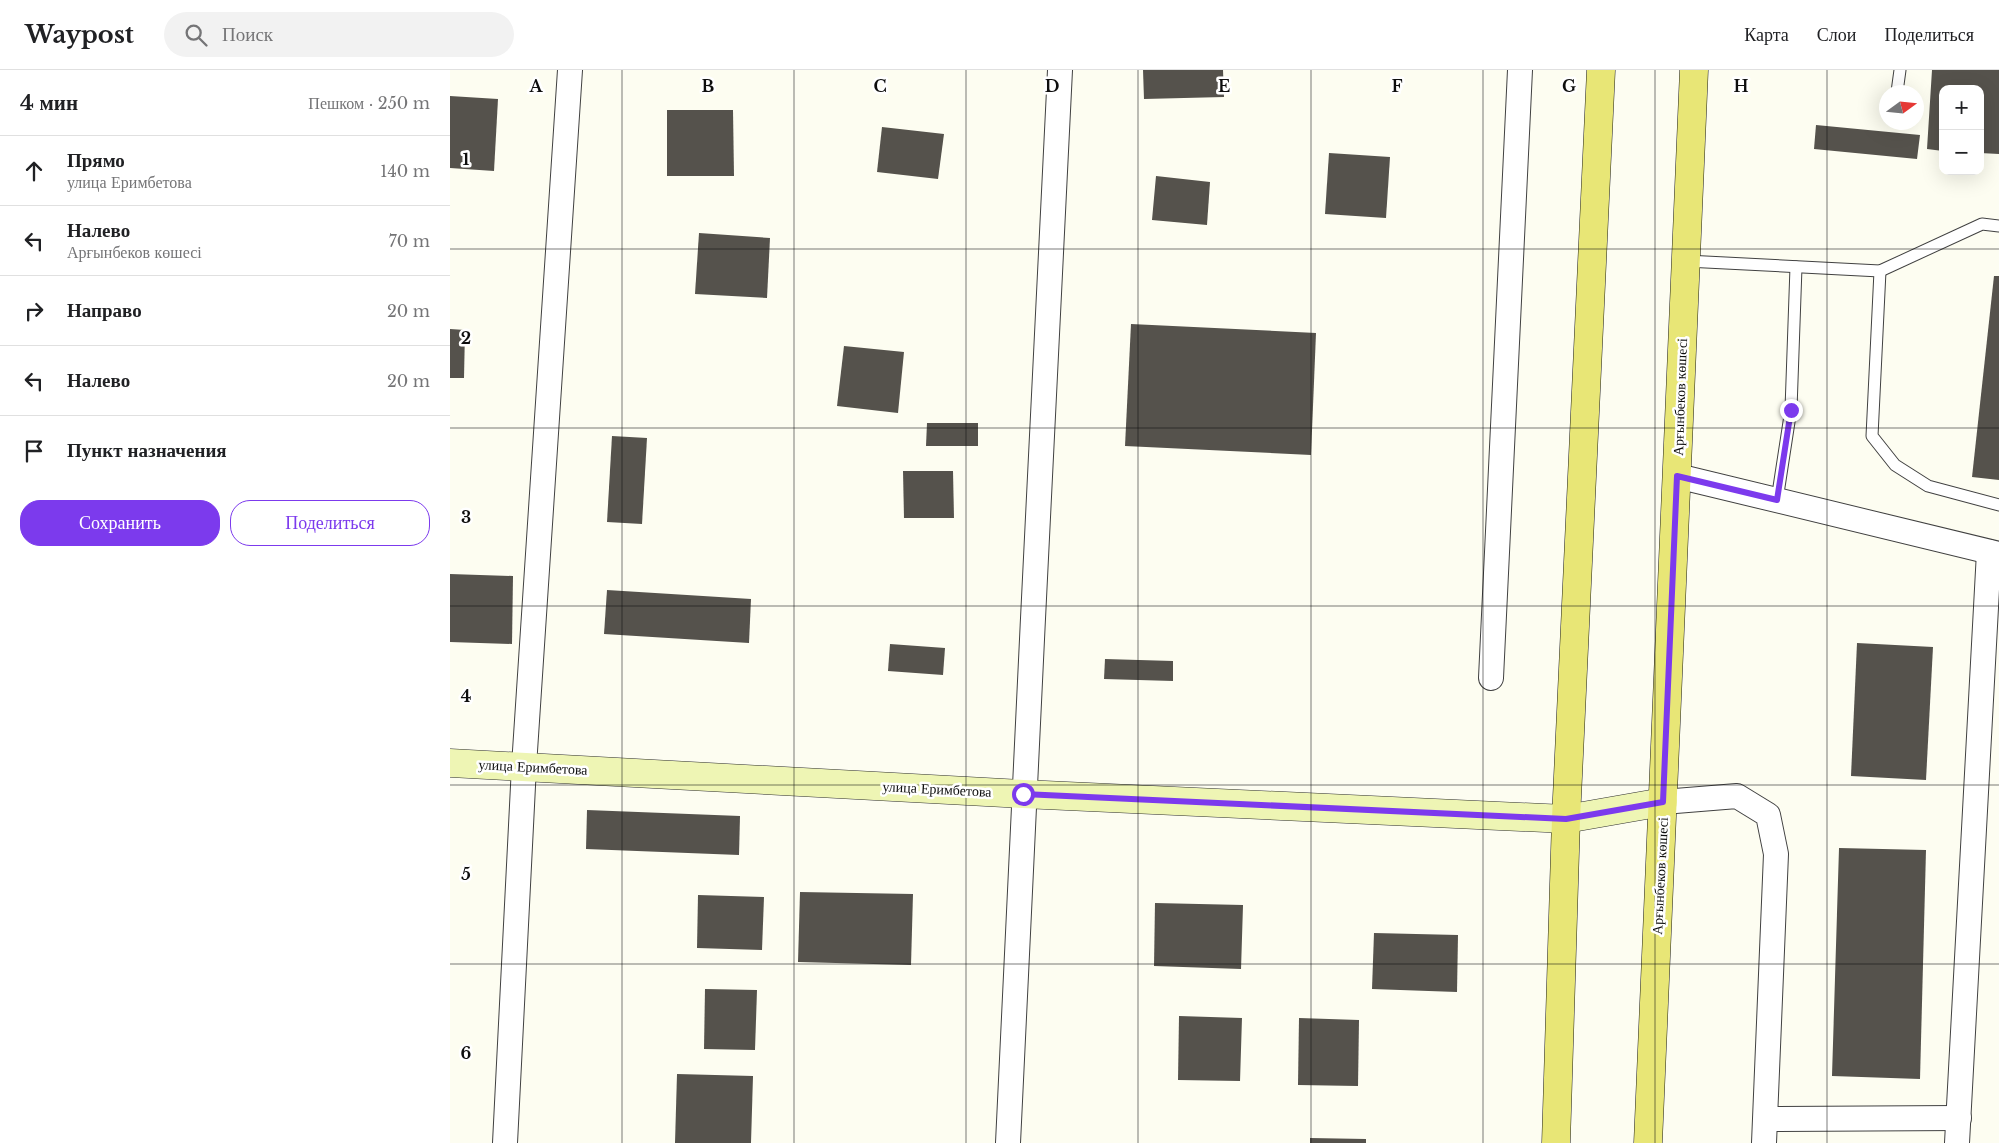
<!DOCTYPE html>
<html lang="ru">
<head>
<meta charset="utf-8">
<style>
	:root { --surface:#fff; --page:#f2f2f2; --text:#202124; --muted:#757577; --line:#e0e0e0; --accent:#7c3aed }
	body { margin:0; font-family:"Libre Baskerville",serif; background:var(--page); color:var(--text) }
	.controls { position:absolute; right:15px; top:15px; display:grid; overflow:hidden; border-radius:10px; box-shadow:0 5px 20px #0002 }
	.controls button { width:45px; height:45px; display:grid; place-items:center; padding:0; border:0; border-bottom:1px solid var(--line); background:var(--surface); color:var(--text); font:25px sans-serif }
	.compass { position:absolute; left:1429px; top:15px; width:45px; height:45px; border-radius:50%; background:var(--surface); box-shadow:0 5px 20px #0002; rotate:75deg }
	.stop { position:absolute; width:15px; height:15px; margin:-11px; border:4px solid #7c3aed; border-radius:50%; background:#fff }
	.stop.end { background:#7c3aed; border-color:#fff; box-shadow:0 1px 5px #0008 }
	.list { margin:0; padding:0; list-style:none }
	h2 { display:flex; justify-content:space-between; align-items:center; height:65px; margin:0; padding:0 20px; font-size:21px }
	h2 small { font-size:16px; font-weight:400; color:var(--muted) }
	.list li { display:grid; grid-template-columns:32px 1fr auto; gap:15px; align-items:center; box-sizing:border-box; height:70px; padding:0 20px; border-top:1px solid var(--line) }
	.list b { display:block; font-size:19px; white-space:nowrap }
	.list p { margin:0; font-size:16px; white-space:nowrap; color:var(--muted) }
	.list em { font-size:16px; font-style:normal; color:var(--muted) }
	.actions { display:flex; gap:10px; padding:15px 20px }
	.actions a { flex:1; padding:11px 0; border:1px solid var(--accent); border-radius:20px; text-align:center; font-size:18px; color:var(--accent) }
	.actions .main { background:var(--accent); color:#fff }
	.icon { flex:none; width:28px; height:28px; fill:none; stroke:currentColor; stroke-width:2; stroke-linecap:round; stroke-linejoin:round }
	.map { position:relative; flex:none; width:1549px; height:1073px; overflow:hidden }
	header { display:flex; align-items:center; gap:30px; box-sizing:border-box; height:70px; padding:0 25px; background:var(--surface); border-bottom:1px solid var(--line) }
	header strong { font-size:24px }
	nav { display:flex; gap:28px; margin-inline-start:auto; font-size:18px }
	.search { width:350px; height:45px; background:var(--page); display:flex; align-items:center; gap:12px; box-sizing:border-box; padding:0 18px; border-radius:28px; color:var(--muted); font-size:19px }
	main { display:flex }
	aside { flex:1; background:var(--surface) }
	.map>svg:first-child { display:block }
	.building { fill:#55524c }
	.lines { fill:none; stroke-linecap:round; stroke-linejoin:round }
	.lane-casing { stroke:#414141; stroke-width:13 }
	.street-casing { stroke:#414141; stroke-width:26 }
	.secondary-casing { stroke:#303030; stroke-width:29 }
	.primary-casing { stroke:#1f1f1f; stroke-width:29 }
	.lane { stroke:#fff; stroke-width:11 }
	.street { stroke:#fff; stroke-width:24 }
	.secondary { stroke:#eef5b4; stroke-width:28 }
	.primary { stroke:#e8e676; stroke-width:28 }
	.route { stroke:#7c3aed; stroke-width:6 }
	.grid { fill:none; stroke:#0e0e0e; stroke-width:1; stroke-opacity:0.55 }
	.labels { text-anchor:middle; stroke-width:5; stroke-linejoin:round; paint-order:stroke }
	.street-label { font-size:14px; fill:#0e0e0e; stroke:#fff }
	.grid-label { font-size:16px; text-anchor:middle; font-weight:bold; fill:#0e0e0e; stroke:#fff; stroke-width:5; stroke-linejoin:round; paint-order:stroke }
</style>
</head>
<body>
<header>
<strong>Waypost</strong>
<div class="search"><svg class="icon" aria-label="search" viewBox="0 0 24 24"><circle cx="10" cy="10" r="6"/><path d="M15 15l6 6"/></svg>Поиск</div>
<nav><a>Карта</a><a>Слои</a><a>Поделиться</a></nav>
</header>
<main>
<aside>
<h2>4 мин<small>Пешком · 250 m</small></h2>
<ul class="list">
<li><svg class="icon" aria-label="ahead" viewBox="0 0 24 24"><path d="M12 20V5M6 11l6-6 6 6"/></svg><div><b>Прямо</b><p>улица Еримбетова</p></div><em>140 m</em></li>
<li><svg class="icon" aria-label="left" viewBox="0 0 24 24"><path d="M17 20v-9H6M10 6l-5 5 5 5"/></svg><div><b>Налево</b><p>Арғынбеков көшесі</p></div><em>70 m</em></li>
<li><svg class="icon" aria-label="right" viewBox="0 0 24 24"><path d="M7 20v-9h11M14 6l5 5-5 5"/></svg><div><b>Направо</b></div><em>20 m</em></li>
<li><svg class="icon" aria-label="left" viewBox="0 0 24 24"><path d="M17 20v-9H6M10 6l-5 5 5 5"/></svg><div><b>Налево</b></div><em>20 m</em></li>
<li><svg class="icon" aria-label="arrive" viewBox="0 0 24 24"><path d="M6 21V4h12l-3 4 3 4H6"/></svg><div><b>Пункт назначения</b></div></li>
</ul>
<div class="actions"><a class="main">Сохранить</a><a>Поделиться</a></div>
</aside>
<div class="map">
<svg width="1549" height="1073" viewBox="0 0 1549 1073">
	<rect width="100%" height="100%" fill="#fdfdf1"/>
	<g class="building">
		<path d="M693 0H773L774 27 694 29Z"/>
		<path d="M1482 0H1549V84L1530 83V19H1493V81L1477 79Z"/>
		<path d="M0 26 48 29 44 101 0 98Z"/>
		<path d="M217 40H283L284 106H217Z"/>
		<path d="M1366 55 1470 65 1467 89 1364 79Z"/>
		<path d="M432 57 494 64 488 109 427 102Z"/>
		<path d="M879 83 940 87 936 148 875 144Z"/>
		<path d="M706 106 760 112 757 155 702 150Z"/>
		<path d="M249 163 320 168 317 228 245 224Z"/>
		<path d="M1544 206H1549V410L1522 407Z"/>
		<path d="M681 254 866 263 861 385 675 376Z"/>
		<path d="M0 259 15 260 14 308H0Z"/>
		<path d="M394 276 454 282 448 343 387 336Z"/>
		<path d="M477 353H528V376H476Z"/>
		<path d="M162 366 197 368 192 454 157 452Z"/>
		<path d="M453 401H503L504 448H454Z"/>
		<path d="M0 504 63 506 62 574 0 572Z"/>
		<path d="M157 520 301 529 299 573 154 564Z"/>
		<path d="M1407 573 1483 577 1476 710 1401 706Z"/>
		<path d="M440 574 495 578 493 605 438 601Z"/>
		<path d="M655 589 723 591V611L654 609Z"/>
		<path d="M137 740 290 746 289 785 136 779Z"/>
		<path d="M1389 778 1476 780 1470 1009 1382 1006Z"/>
		<path d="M350 822 463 824 461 895 348 892Z"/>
		<path d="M248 825 314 827 312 880 247 878Z"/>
		<path d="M705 833 793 835 791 899 704 896Z"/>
		<path d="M924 863 1008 865 1007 922 922 919Z"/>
		<path d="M255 919 307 920 305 980 254 979Z"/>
		<path d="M729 946 792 948 790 1011 728 1010Z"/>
		<path d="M849 948 909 950 908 1016 848 1015Z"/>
		<path d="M227 1004 303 1006 301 1073H225Z"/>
		<path d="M860 1068 916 1069V1073H860Z"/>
	</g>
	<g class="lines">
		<g class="lane-casing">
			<g id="lane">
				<path d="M1447 22 1450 0"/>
				<path d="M1236 191 1430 201 1532 154 1549 156"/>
				<path d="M1430 201 1422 366 1445 395 1478 416 1549 435"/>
				<path d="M1327 430 1341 339 1346 197"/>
			</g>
		</g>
		<g class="street-casing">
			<g id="street">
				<path d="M1227 406 1549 484"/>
				<path d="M1041 608 1070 0"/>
				<path d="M1213 732 1287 726 1318 745 1326 784 1314 1073"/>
				<path d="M1316 1049 1509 1048"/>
				<path d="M55 1073 74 696 120 0"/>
				<path d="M558 1073C573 715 594 358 610 0"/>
				<path d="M1507 1073 1539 482"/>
			</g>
		</g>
		<g class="secondary-casing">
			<path id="secondary" d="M0 693 573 724 1116 749 1213 732"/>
		</g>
		<g class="primary-casing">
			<g id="primary">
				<path d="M1106 1073 1116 749 1151 0"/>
				<path d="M1198 1073 1244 0"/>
			</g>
		</g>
		<use href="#lane" class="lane"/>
		<use href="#street" class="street"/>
		<use href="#secondary" class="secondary"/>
		<use href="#primary" class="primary"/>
	</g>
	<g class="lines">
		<path class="route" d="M573 724 1116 749 1213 732 1227 406 1327 430 1341 340"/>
	</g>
	<path class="grid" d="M172 0V1073M344 0V1073M516 0V1073M688 0V1073M861 0V1073M1033 0V1073M1205 0V1073M1377 0V1073M0 179H1549M0 358H1549M0 536H1549M0 715H1549M0 894H1549"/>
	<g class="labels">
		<g class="street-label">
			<text transform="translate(1230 327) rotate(-88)" y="5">Арғынбеков көшесі</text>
			<text transform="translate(83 697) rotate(3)" y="5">улица Еримбетова</text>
			<text transform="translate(487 719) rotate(3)" y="5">улица Еримбетова</text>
			<text transform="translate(1210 806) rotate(-87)" y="5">Арғынбеков көшесі</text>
		</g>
	</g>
	<g class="grid-label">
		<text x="86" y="22">A</text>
		<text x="258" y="22">B</text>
		<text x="430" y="22">C</text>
		<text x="602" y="22">D</text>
		<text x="774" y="22">E</text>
		<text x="947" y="22">F</text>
		<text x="1119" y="22">G</text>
		<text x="1291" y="22">H</text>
		<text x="16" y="95">1</text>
		<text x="16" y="274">2</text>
		<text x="16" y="453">3</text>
		<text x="16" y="632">4</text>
		<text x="16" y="810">5</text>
		<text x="16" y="989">6</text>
	</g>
</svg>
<div class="controls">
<button>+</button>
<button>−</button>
</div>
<svg class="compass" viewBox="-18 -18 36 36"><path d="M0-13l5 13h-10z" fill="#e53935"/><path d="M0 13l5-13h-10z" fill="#757577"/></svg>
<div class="stop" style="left:573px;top:724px"></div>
<div class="stop end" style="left:1341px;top:340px"></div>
</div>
</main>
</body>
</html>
